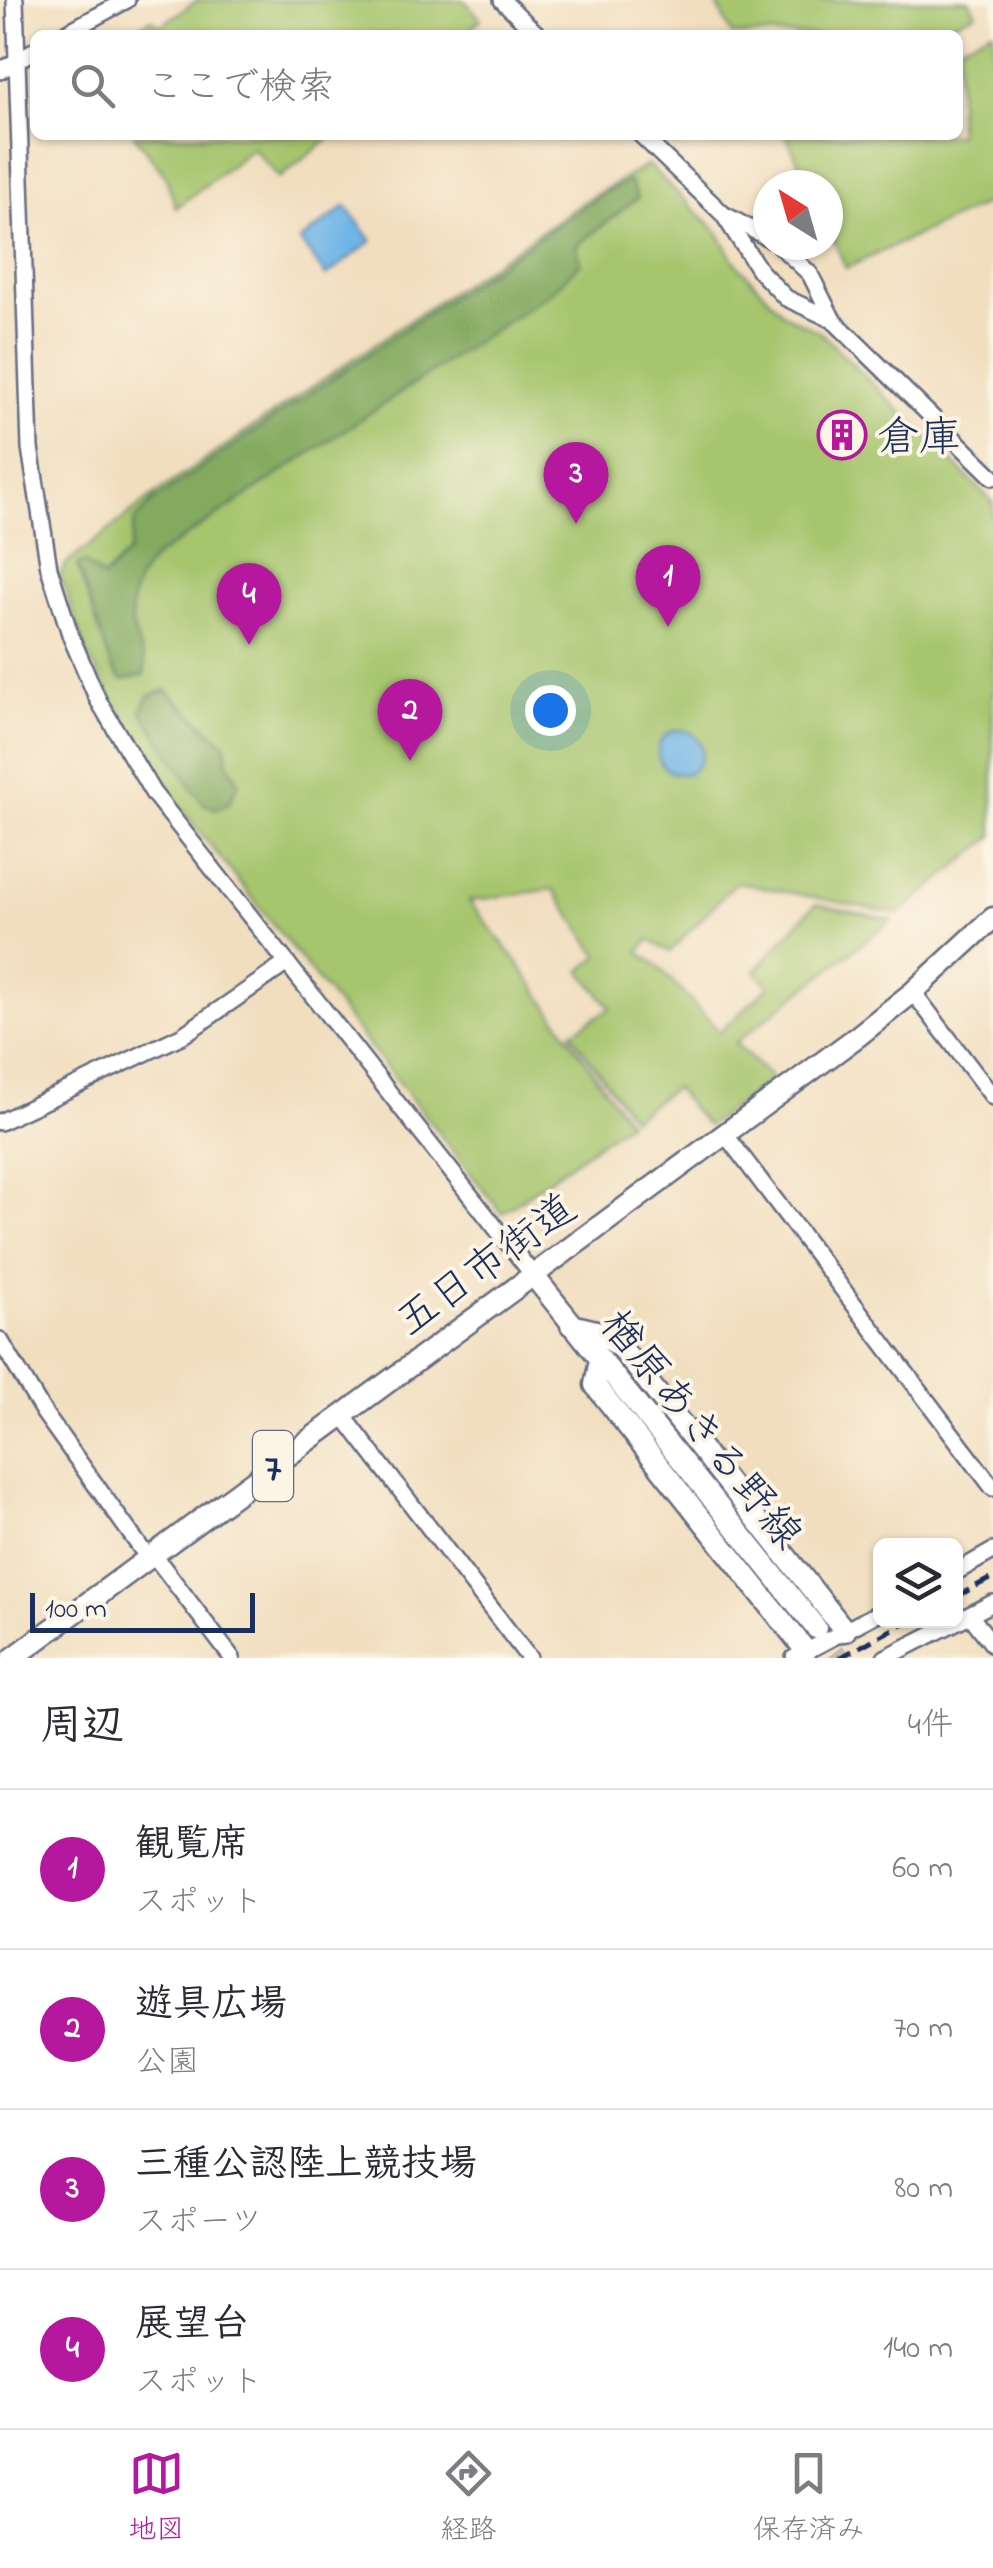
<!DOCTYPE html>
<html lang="ja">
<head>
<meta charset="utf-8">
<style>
	:root { --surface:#fff; --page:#f7f7f7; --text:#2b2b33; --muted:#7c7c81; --line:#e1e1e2; --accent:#b5179e }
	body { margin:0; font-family:"Indie Flower","Klee One",sans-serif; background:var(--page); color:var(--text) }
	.controls { position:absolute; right:30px; bottom:30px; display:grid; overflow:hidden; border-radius:15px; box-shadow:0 2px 8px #0004 }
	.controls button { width:90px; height:90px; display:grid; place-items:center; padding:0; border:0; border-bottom:2px solid var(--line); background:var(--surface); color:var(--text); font:50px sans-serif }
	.compass { position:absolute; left:753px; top:170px; width:90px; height:90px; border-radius:50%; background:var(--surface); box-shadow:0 2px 8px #0004; rotate:323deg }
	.scale { position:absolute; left:30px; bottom:25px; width:225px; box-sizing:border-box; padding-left:10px; border:5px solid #1b2f5e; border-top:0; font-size:28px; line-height:35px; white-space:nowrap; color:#1b2f5e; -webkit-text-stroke:8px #fcf5e5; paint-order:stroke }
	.you { position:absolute; left:550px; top:710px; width:35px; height:35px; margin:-25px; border:8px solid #fff; border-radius:50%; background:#1a73e8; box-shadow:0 0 0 15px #1a73e833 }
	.badge { display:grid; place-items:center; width:65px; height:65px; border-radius:50%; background:var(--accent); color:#fff; font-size:32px; font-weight:700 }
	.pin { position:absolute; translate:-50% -82px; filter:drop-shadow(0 2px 5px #0008) }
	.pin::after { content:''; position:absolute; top:52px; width:35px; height:30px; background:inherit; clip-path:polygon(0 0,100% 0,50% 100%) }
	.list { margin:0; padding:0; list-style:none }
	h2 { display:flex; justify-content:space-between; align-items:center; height:130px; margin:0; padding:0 40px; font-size:42px }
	h2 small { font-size:32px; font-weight:400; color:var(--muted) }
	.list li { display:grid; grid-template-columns:65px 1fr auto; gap:30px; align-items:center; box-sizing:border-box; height:160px; padding:0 40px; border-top:2px solid var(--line) }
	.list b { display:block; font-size:38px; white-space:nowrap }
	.list p { margin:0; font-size:32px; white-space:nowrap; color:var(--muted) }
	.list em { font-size:32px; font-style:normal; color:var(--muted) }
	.icon { flex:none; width:55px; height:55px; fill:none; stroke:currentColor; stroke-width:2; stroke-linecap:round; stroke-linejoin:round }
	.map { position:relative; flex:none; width:993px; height:1658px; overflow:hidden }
	.search { position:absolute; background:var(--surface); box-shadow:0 2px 8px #0004; left:30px; right:30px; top:30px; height:110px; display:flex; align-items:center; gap:25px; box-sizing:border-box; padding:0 35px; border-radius:15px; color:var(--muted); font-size:38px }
	.sheet { height:770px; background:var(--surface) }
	nav { display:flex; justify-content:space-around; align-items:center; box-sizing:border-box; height:140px; border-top:2px solid var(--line); background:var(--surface); font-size:28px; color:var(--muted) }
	nav a { display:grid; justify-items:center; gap:5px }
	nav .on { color:var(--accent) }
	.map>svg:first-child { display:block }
	.green { fill:#a6c56d; stroke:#607a66; stroke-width:2.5 }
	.forest { fill:#84aa60; stroke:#506c5f; stroke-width:2.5 }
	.water { fill:#6fb5e6; stroke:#4572a2; stroke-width:2.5 }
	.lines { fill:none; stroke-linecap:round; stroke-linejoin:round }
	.major-tunnel { stroke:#c6bbac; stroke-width:20; stroke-dasharray:20 10; stroke-linecap:butt }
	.minor-casing { stroke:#666c80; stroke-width:20 }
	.major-casing { stroke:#666c80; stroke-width:25 }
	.minor { stroke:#fff; stroke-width:15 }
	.major { stroke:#fff; stroke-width:20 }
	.rail { stroke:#1b2f5e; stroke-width:5; stroke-dasharray:15 8; stroke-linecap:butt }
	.labels { text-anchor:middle; stroke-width:8; stroke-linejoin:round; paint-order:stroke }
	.shield { fill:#fcf5e5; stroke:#5e6a86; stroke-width:2.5 }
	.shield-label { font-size:40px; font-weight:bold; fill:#1b2f5e }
	.poi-label { font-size:42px; fill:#1b2f5e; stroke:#fcf5e5; text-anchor:start }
	.street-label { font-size:42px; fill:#1b2f5e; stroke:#fcf5e5 }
</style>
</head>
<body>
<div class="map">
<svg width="993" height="1658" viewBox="0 0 993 1658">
	<rect width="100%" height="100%" fill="#fcf5e5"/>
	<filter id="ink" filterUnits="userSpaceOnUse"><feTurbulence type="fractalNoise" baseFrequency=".01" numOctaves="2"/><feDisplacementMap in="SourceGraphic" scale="20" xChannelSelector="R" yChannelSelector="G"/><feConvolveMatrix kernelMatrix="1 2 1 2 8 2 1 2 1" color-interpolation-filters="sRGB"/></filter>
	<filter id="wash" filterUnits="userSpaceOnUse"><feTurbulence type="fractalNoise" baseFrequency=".0048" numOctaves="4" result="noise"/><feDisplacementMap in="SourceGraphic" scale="40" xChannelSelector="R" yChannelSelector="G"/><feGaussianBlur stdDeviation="2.25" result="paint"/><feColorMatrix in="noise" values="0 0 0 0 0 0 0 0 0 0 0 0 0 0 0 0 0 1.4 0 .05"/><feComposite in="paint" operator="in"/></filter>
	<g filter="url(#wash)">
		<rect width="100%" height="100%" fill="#f1debf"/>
		<g class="green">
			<path d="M198 0H464L481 19 462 35H124L152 19 160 26Z"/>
			<path d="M715 0H969L976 13 927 35H732Z"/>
			<path d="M993 30V200L846 268 828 228V185H809L786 135H958V46Z"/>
			<path d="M134 135H334L279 178 253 148 176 208 166 177Z"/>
			<path d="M648 165 717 231 736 263 784 314 821 333 993 502V837L898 914 736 882 670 952 649 940 639 952 657 965 720 1032 769 986 755 971 815 904 892 920 735 1043 772 1079 707 1126 674 1088 632 1118 571 1033 611 1008 581 971 599 956 553 889 469 901 518 963 628 1122 502 1213 153 773 87 654 60 575 65 565 155 494 588 199Z"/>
		</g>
		<g class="forest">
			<path d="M629 181 638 198 576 246 581 263 551 292 158 555C132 578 124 610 138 644 143 657 146 660 144 675L122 680 112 668 77 565 85 562 103 578 129 552 135 520 153 501 605 192Z"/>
			<path d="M166 690 226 745 228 764 239 782 229 803 216 809 203 804 141 711 149 696Z"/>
		</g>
		<g class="water">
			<path d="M346 206 372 241 326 276 300 241Z"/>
			<circle cx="680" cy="752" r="22"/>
		</g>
	</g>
	<g filter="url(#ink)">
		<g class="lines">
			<path class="major-tunnel" d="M816 1628 840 1658"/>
			<g class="minor-casing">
				<g id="minor">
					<path d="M15 0 30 448 49 568 71 637 98 700 153 793 533 1275"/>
					<path d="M502 0 538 35"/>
					<path d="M62 35 127 0"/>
					<path d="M0 71 35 50"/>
					<path d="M641 135 723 214 760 271 786 298 833 320 993 477"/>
					<path d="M727 216 768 238"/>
					<path d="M779 245 810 274 833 320"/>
					<path d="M913 992 993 1097"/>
					<path d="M0 1122 183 1035 287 963"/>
					<path d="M725 1134 993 1488"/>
					<path d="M0 1340 44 1413 148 1558"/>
					<path d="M342 1414 529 1658"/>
					<path d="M153 1554 232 1658"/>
					<path d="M956 1572 993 1551"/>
					<path d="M970 1615 993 1645"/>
					<path d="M794 1658 880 1612"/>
					<path d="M885 1658 993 1603"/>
				</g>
			</g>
			<g class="major-casing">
				<g id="major">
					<path d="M533 1275 816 1628"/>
					<path d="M571 1325 600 1332 622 1349 845 1631"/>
					<path d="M600 1360 595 1385 806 1651"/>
					<path d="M13 1658 858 1036 913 992 993 918"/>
				</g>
			</g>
			<use href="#minor" class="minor"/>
			<use href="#major" class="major"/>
			<g class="rail">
				<path d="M956 1597 993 1577"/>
				<path d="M839 1658 910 1620"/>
			</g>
		</g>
	</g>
	<defs>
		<g id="building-ring" transform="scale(2.5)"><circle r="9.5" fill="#fcf5e5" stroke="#b5179e" stroke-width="1.5"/><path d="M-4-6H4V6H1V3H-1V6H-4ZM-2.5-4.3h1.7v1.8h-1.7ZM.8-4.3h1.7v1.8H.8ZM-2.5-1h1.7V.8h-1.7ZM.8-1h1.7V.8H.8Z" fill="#b5179e"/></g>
	</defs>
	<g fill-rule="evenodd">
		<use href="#building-ring" x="842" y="435"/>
	</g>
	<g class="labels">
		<rect class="shield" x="253" y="1431" width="40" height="70" rx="8"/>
		<g class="shield-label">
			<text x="273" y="1480">7</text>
		</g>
		<g class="poi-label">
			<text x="877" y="450">倉庫</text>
		</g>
		<g class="street-label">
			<text transform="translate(485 1263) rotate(-36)" y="15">五日市街道</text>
			<text transform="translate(703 1428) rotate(51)" y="15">楢原あきる野線</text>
		</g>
	</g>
</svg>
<div class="controls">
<button><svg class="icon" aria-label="layers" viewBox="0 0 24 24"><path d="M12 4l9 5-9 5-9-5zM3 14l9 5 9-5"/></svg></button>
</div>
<svg class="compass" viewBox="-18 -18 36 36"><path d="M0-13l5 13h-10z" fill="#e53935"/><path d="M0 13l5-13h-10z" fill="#7c7c81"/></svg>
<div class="scale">100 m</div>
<div class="you"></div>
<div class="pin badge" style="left:668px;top:627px">1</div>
<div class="pin badge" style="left:410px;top:761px">2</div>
<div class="pin badge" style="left:576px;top:524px">3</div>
<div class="pin badge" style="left:249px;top:645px">4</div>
<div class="search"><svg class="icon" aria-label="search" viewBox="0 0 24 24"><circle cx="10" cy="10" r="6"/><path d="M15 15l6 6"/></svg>ここで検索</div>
</div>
<section class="sheet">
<h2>周辺<small>4件</small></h2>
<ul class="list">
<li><span class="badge">1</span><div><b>観覧席</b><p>スポット</p></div><em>60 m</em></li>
<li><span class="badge">2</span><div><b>遊具広場</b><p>公園</p></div><em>70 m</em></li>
<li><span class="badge">3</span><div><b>三種公認陸上競技場</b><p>スポーツ</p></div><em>80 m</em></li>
<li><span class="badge">4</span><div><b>展望台</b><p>スポット</p></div><em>140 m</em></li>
</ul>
</section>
<nav>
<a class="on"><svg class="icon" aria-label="map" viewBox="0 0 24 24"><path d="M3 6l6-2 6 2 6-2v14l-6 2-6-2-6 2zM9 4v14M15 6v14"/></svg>地図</a>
<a><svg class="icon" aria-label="directions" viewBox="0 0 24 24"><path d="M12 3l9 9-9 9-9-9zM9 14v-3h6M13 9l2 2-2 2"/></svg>経路</a>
<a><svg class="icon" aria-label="saved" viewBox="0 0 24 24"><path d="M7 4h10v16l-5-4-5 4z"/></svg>保存済み</a>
</nav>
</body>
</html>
